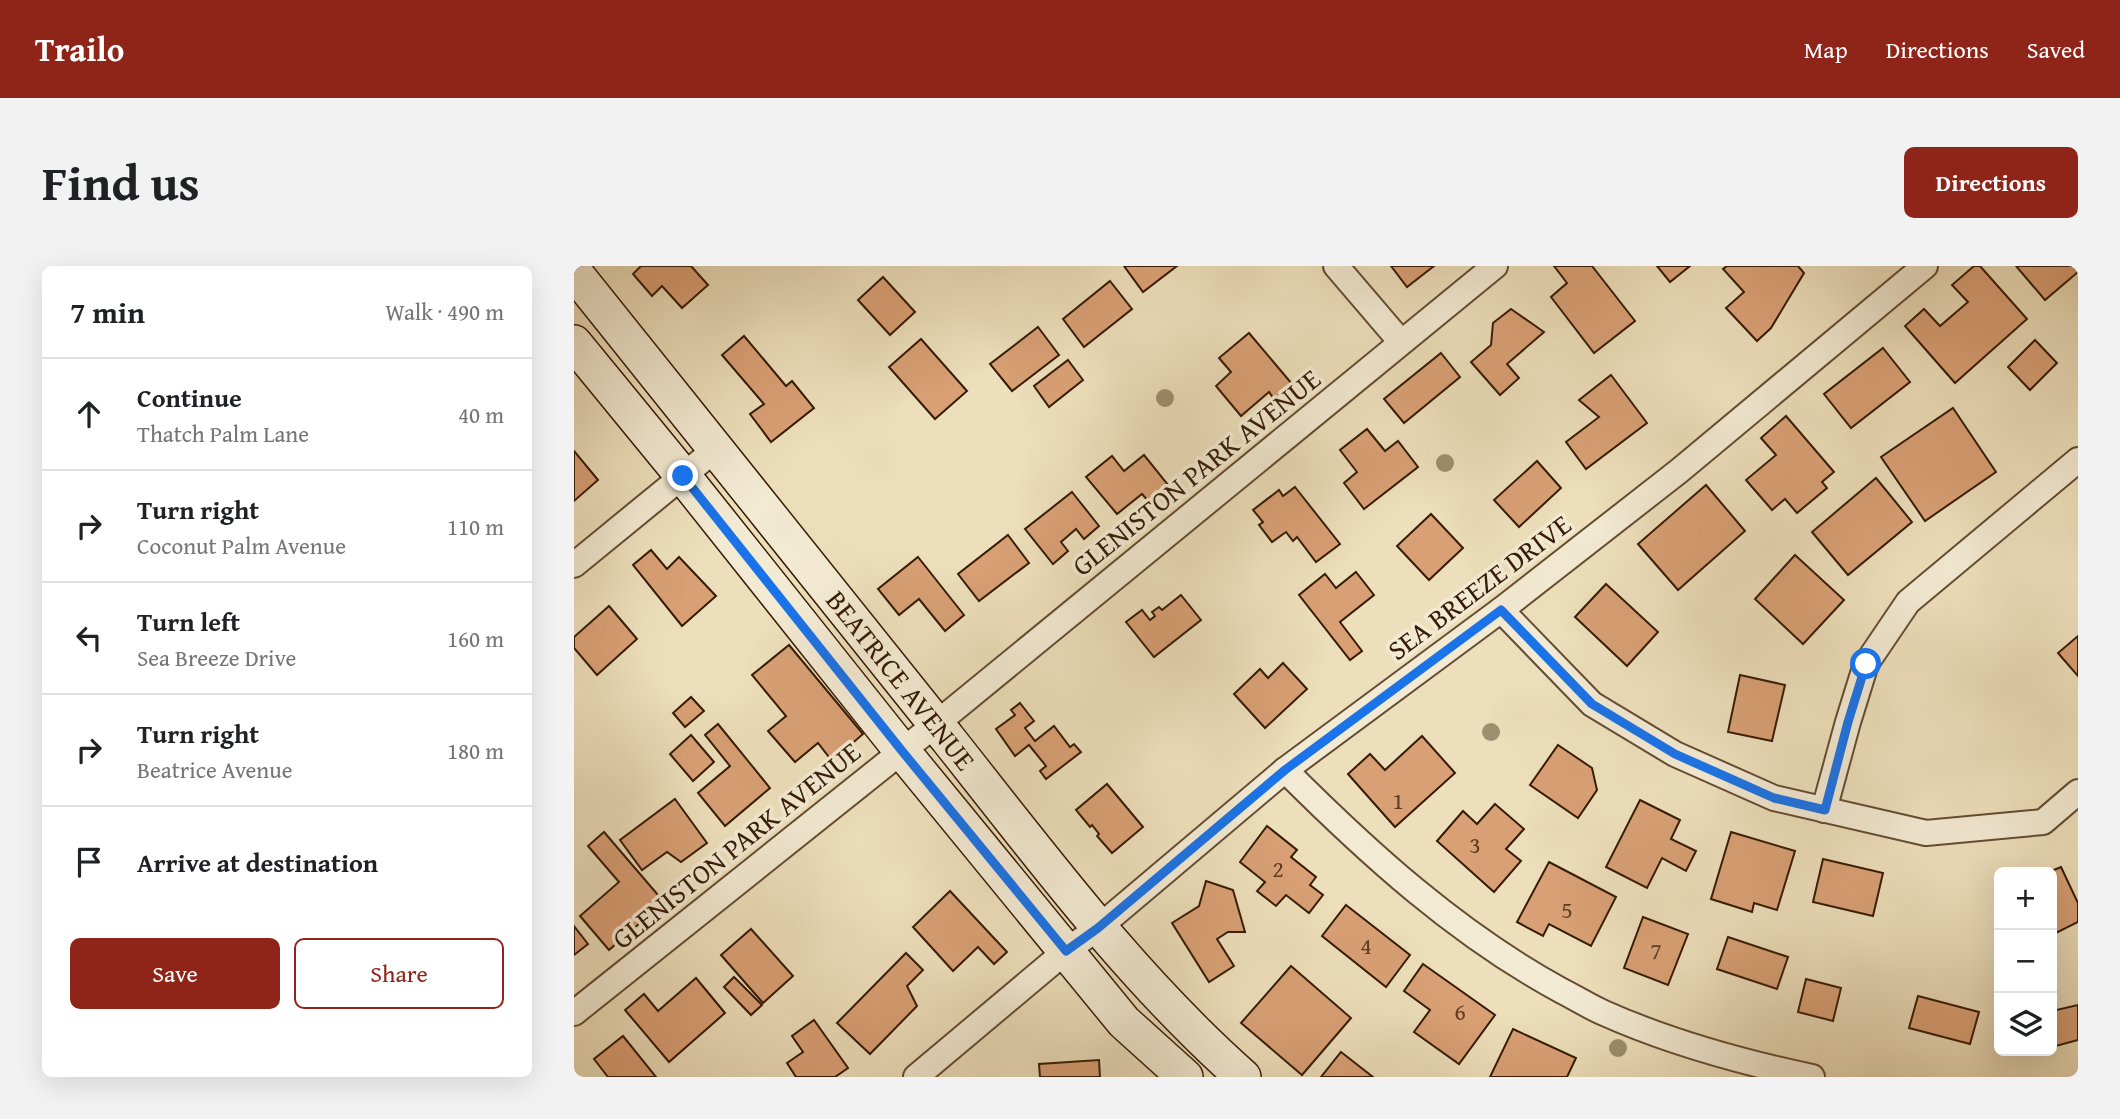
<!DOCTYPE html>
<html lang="en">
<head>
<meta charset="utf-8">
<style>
	:root { --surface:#fff; --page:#f2f2f2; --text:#202124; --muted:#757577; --line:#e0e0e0; --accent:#8f2418 }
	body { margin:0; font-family:"Gentium Book Plus",serif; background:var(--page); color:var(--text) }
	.controls { position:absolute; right:21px; bottom:21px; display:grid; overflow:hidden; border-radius:10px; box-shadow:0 7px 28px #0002 }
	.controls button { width:63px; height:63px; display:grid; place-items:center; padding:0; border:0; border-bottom:2px solid var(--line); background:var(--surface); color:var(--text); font:35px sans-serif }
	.stop { position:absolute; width:21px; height:21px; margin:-16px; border:5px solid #1a73e8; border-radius:50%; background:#fff }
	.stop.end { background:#1a73e8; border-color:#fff; box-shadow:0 2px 7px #0008 }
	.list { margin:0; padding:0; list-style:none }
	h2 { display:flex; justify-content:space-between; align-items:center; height:91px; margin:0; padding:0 28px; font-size:30px }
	h2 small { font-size:23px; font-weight:400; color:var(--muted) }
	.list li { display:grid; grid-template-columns:46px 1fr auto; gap:21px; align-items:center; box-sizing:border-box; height:112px; padding:0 28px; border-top:2px solid var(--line) }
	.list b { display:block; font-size:26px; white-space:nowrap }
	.list p { margin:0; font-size:23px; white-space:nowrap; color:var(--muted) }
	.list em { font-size:23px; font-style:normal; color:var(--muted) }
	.actions { display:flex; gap:14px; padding:21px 28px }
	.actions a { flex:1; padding:16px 0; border:2px solid var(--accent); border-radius:10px; text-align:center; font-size:24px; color:var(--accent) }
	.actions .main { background:var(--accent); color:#fff }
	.icon { flex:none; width:38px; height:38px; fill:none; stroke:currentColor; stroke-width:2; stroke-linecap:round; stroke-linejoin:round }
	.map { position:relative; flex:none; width:1504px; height:811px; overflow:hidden; border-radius:10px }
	header { display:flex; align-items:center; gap:42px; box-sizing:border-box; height:98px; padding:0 35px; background:var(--accent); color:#fff }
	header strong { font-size:33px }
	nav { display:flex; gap:38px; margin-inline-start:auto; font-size:24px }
	.intro { display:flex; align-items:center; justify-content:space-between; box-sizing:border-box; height:168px; padding:0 42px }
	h1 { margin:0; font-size:49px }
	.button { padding:18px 32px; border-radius:10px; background:var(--accent); color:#fff; font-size:24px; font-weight:700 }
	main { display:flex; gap:42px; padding:0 42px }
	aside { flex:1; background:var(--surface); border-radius:10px; box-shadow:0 7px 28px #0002 }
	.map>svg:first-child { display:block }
	.building { fill:#d9a075; stroke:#361b05; stroke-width:2 }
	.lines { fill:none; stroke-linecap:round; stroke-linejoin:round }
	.minor-casing { stroke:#644c32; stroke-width:28 }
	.secondary-casing { stroke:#361b05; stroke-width:38 }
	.minor { stroke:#f3ead3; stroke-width:24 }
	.secondary { stroke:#f3ead3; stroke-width:35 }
	.tree { fill:#9d8f6f }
	.route { stroke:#1a73e8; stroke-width:9 }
	.labels { text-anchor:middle; stroke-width:7; stroke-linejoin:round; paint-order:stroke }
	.number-label { font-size:24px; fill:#5f3c21 }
	.street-label { font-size:28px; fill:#361b05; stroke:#f3ead3 }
</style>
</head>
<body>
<header>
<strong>Trailo</strong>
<nav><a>Map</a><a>Directions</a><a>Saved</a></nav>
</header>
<div class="intro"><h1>Find us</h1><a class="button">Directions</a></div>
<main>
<aside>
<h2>7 min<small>Walk · 490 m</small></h2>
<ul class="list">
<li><svg class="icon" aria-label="ahead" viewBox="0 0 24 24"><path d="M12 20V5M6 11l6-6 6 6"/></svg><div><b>Continue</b><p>Thatch Palm Lane</p></div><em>40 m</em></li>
<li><svg class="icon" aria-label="right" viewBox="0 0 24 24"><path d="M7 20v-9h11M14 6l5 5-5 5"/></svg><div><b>Turn right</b><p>Coconut Palm Avenue</p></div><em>110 m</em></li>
<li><svg class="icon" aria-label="left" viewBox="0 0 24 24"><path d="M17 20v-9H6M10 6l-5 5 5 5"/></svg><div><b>Turn left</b><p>Sea Breeze Drive</p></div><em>160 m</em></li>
<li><svg class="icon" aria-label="right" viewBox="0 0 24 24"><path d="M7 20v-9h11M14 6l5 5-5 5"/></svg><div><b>Turn right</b><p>Beatrice Avenue</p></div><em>180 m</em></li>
<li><svg class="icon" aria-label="arrive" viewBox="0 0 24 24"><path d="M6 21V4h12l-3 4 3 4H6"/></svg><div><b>Arrive at destination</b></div></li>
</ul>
<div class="actions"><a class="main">Save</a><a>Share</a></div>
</aside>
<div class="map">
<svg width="1504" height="811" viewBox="0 0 1504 811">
	<rect width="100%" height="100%" fill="#eddfbb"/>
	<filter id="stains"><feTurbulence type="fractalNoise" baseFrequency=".00286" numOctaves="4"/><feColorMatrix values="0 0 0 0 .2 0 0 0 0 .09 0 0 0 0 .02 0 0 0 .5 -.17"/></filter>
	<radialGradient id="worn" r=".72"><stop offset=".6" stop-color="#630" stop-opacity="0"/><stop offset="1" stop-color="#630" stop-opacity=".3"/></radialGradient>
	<g class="building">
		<path d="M67 0H117L134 19 108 42 88 20 78 30 59 8Z"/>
		<path d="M550 0H603L569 26Z"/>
		<path d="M817 0H860L833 21Z"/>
		<path d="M980 0H1018L1061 55 1020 87 977 31 993 17Z"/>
		<path d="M1083 0H1116L1096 16Z"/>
		<path d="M1153 0H1224L1230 7 1197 62 1183 75 1152 42 1170 26 1149 3Z"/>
		<path d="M1400 0H1406L1453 53 1381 117 1331 60 1350 43 1366 60 1394 36 1378 19Z"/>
		<path d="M1442 0H1504V6L1471 34Z"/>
		<path d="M309 11 341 46 316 69 284 34Z"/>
		<path d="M536 15 558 43 510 81 489 53Z"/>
		<path d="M937 43 970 66 933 98 945 112 926 129 897 96 917 79 919 57Z"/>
		<path d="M464 61 485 89 438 125 416 98Z"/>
		<path d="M675 67 718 118 700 133 695 126 667 150 642 120 657 106 645 92Z"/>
		<path d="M170 70 212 120 218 115 240 142 197 176 176 148 190 138 148 89Z"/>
		<path d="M347 73 393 125 361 153 315 101Z"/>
		<path d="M1461 74 1483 97 1456 124 1434 101Z"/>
		<path d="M1309 82 1336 116 1277 162 1250 128Z"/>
		<path d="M867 87 886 111 830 157 810 133Z"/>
		<path d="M494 94 509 114 475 141 460 120Z"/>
		<path d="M1037 109 1073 157 1012 203 992 176 1025 151 1005 134Z"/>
		<path d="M1379 142 1422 206 1351 255 1307 191Z"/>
		<path d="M1212 150 1260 206 1248 216 1253 222 1223 247 1211 233 1198 244 1172 214 1202 189 1187 172Z"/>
		<path d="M793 163 811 185 824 175 844 201 790 243 770 217 783 206 766 184Z"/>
		<path d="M0 185 24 214 0 235Z"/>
		<path d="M570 189 595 220 575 236 568 228 543 248 512 211 538 190 550 205Z"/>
		<path d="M963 195 987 222 945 261 920 234Z"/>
		<path d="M1302 212 1338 256 1274 309 1238 266Z"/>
		<path d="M1132 219 1171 265 1104 324 1064 278Z"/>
		<path d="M721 221 766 278 742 296 723 271 719 275 712 266 698 276 685 259 689 256 679 244 705 224 709 230Z"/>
		<path d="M498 226 525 260 510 273 502 263 487 276 494 285 479 298 451 263Z"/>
		<path d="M857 248 889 282 855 314 823 280Z"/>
		<path d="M434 269 455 297 405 335 384 308Z"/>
		<path d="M77 284 93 303 105 291 142 330 108 360 59 299Z"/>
		<path d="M1221 289 1270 334 1229 378 1181 333Z"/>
		<path d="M344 291 390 349 371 365 345 333 325 349 304 323Z"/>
		<path d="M782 306 800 329 766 356 788 385 776 394 725 329 751 308 762 322Z"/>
		<path d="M1032 318 1084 366 1053 400 1001 351Z"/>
		<path d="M607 329 627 354 580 391 552 356 568 344 576 354 581 350 578 346 585 341 588 344Z"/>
		<path d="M35 340 63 373 23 409 0 382V371Z"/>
		<path d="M1504 370V410L1484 387Z"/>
		<path d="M215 379 289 468 258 495 244 477 221 496 194 465 212 450 178 409Z"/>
		<path d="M709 397 733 423 691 462 660 428 686 403 694 412Z"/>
		<path d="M1166 409 1211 419 1198 475 1154 466Z"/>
		<path d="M117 431 130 445 111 461 99 447Z"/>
		<path d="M446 437 460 455 451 462 461 475 480 460 496 481 500 478 507 486 472 513 466 505 472 500 455 479 441 490 422 463 441 449 437 444Z"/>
		<path d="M144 458 196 522 151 560 124 527 156 500 131 469Z"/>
		<path d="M117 469 140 496 119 515 96 488Z"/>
		<path d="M848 470 881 507 821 561 774 508 796 488 811 504Z"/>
		<path d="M984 479 1018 502 1023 524 1004 552 956 519Z"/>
		<path d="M533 518 569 561 538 587 523 570 525 568 518 559 516 561 502 544Z"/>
		<path d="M101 533 133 577 107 596 93 586 68 604 46 574Z"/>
		<path d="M1066 534 1106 554 1097 573 1122 585 1112 605 1088 592 1073 622 1032 601Z"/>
		<path d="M921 538 950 563 932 583 947 595 920 626 863 575 889 545 903 558Z"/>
		<path d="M693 560 723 584 717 591 742 611 736 619 749 629 735 647 712 629 702 640 683 625 691 616 666 596Z"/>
		<path d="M30 566 90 636 35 684 6 650 45 616 14 580Z"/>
		<path d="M1157 566 1221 585 1203 644 1180 637 1178 646 1137 633Z"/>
		<path d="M1249 593 1309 607 1299 650 1239 636Z"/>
		<path d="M975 596 1042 631 1017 680 975 658 969 670 943 656Z"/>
		<path d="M1487 601 1504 637V656L1478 669V606H1475Z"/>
		<path d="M632 615 659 624 671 666H654L643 673 660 700 635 716 598 657 625 640Z"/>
		<path d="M376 625 433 686 420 698 404 681 379 705 339 661Z"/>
		<path d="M772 639 836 689 812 721 748 670Z"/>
		<path d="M1069 651 1114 668 1094 719 1050 702Z"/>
		<path d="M0 660 14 678 0 689Z"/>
		<path d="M177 663 219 710 189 737 147 689Z"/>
		<path d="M1154 671 1214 691 1203 723 1143 703Z"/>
		<path d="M332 687 349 704 333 720 343 740 296 788 263 757Z"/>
		<path d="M849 698 921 749 885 798 840 766 856 744 830 725Z"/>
		<path d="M717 700 777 752 728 809 667 757Z"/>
		<path d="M160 711 188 739 177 749 150 721Z"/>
		<path d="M122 712 151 747 95 796 51 744 70 728 84 745Z"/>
		<path d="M1232 713 1267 722 1259 755 1224 746Z"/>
		<path d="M1344 730 1405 746 1396 778 1335 762Z"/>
		<path d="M1504 739V774L1478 781V745Z"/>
		<path d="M240 754 274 802 261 811H222L213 797 229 786 218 770Z"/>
		<path d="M939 763 1002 792 993 811H916Z"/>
		<path d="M49 770 82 811H34L20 793Z"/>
		<path d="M767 786 799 811H747Z"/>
		<path d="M525 794 526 811H466L465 798Z"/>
	</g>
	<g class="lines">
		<g class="minor-casing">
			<g id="minor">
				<path d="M762 0 827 76"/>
				<path d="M0 299 143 182"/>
				<path d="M927 344 1018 438 1101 488 1200 532 1352 567 1469 556 1504 526"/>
				<path d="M711 504C795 588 883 668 988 725 1002 732 1016 741 1030 747 1097 777 1167 796 1238 811"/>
				<path d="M1250 544 1274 456 1292 398 1334 336 1504 194"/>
				<path d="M0 747 362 458 921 0"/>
				<path d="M342 811 492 685 524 662 711 504 927 344 1105 205 1351 0"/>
			</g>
		</g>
		<g class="secondary-casing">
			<g id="secondary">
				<path id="s1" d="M0 6C126 161 250 317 374 473 467 590 557 712 669 811"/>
				<path d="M0 77 109 210 328 485 550 756 611 811"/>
			</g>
		</g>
		<use href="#minor" class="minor"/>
		<use href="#secondary" class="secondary"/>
	</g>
	<g class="tree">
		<circle cx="591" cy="132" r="9"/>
		<circle cx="871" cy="197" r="9"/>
		<circle cx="917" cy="466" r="9"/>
		<circle cx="1044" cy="782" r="9"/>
	</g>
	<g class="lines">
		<path class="route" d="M109 210 328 485 492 685 524 662 711 504 927 344 1018 438 1101 488 1200 532 1251 544 1274 456 1292 398"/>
	</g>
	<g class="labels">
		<g class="number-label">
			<text x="824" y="543">1</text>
			<text x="901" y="587">3</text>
			<text x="704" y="611">2</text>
			<text x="993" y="652">5</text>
			<text x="792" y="688">4</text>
			<text x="1082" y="693">7</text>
			<text x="886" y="754">6</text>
		</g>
		<g class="street-label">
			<text transform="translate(622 206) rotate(-39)" y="10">GLENISTON PARK AVENUE</text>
			<text transform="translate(905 321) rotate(-37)" y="10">SEA BREEZE DRIVE</text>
			<text dy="10" stroke="none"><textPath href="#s1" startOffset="523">BEATRICE AVENUE</textPath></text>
			<text transform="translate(162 579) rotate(-39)" y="10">GLENISTON PARK AVENUE</text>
		</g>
	</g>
	<rect width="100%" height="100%" filter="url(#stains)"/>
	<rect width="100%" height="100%" fill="url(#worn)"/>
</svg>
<div class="controls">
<button>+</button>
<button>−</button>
<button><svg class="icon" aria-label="layers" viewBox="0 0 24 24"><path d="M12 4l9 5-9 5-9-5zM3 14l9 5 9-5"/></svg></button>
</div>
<div class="stop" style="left:1292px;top:398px"></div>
<div class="stop end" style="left:109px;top:210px"></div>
</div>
</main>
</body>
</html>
